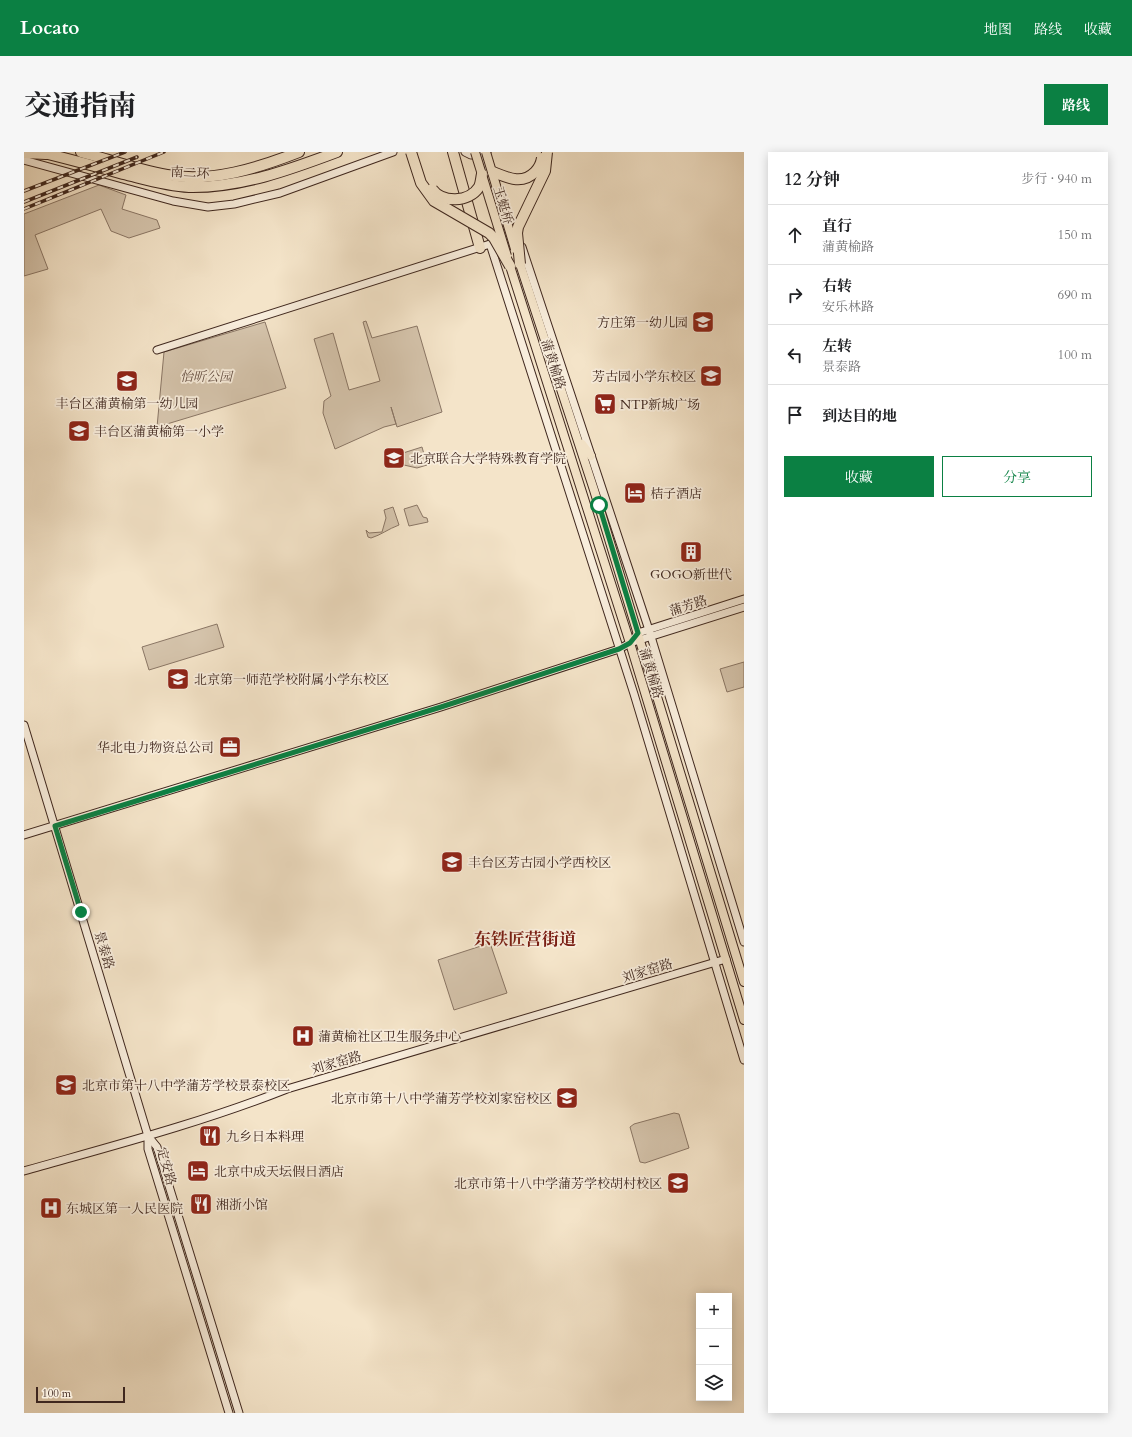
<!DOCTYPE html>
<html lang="zh">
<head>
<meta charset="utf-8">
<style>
	:root { --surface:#fff; --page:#f6f6f6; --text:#202124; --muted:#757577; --line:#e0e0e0; --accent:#0b8043 }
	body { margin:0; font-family:Cardo,"Noto Serif SC",serif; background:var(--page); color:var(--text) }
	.controls { position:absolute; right:12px; bottom:12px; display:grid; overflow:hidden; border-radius:0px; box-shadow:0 2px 10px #0003 }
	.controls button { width:36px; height:36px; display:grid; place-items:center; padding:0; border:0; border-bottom:1px solid var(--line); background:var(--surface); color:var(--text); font:20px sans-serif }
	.scale { position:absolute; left:12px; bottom:10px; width:89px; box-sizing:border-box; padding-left:4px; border:2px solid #3f271e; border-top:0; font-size:11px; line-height:14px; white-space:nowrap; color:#3f271e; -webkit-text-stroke:3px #f8eddc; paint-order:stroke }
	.stop { position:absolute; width:12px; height:12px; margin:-9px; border:3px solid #0b8043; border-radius:50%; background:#fff }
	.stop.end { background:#0b8043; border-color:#fff; box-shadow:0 1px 4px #0008 }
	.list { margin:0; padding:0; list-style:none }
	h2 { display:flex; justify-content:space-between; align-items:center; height:52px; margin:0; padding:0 16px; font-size:17px }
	h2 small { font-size:13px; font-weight:400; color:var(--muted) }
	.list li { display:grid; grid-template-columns:26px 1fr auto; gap:12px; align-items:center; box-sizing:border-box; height:60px; padding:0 16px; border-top:1px solid var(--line) }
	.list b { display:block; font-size:15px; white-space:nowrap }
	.list p { margin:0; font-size:13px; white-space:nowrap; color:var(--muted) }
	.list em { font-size:13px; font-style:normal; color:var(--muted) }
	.actions { display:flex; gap:8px; padding:12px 16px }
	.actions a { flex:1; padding:9px 0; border:1px solid var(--accent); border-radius:0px; text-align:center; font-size:14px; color:var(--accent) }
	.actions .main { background:var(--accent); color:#fff }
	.icon { flex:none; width:22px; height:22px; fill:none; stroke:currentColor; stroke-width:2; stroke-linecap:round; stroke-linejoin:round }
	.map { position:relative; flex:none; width:720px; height:1261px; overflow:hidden; border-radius:0px }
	header { display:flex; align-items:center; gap:24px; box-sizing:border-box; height:56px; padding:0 20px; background:var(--accent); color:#fff }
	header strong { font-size:19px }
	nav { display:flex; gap:22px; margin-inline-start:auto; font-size:14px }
	.intro { display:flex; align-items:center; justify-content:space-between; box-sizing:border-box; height:96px; padding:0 24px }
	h1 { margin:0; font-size:28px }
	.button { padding:10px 18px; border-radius:0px; background:var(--accent); color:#fff; font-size:14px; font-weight:700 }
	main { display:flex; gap:24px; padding:0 24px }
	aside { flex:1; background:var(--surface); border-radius:0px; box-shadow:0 2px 10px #0003 }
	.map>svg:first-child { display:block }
	.green { fill:#d5c4ac; stroke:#8a7665 }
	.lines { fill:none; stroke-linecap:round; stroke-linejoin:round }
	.secondary-casing { stroke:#3f271e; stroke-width:9 }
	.primary-casing { stroke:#3f271e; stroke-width:10 }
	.highway-casing { stroke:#3f271e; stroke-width:12 }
	.secondary { stroke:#f8eddc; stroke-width:7 }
	.primary { stroke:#f4e4c9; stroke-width:8 }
	.highway { stroke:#f4e4c9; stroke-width:10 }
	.rail-casing { stroke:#3f271e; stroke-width:3.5 }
	.rail { stroke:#f8eddc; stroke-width:2; stroke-dasharray:6; stroke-linecap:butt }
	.primary-bridge-casing { stroke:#3f271e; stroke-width:10; stroke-linecap:butt }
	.highway-bridge-casing { stroke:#3f271e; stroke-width:12; stroke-linecap:butt }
	.primary-bridge { stroke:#f4e4c9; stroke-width:8 }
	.highway-bridge { stroke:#f4e4c9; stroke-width:10 }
	.route { stroke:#0b8043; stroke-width:5 }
	.labels { text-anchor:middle; stroke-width:3.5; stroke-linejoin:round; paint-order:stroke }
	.street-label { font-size:13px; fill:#3f271e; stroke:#f8eddc }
	.poi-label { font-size:13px; fill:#3f271e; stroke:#f8eddc; text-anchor:start }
	.park-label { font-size:13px; font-style:italic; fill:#644e42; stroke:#f8eddc }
	.district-label { font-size:17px; font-weight:bold; fill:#7a1f14; stroke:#f8eddc }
</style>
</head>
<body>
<header>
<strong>Locato</strong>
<nav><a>地图</a><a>路线</a><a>收藏</a></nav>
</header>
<div class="intro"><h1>交通指南</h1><a class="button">路线</a></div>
<main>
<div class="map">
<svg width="720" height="1261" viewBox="0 0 720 1261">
	<rect width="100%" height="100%" fill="#f4e4c9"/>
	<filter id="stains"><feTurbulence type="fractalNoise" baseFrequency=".005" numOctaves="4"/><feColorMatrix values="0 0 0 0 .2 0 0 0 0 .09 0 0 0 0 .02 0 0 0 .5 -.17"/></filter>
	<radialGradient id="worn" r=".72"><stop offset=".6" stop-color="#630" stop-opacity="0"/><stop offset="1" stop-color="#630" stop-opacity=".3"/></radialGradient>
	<g class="green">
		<path d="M75 33 102 43 98 57 133 68 136 76 105 86 87 79 77 57 11 83 24 117 0 124V62Z"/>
		<path d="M342 169 348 186 393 174 418 260 373 275 367 255 372 272 360 275 311 297 299 261 300 249 307 244 290 187 309 181 325 238 356 229 339 170Z"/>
		<path d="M241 170 262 236 133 275 140 200Z"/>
		<path d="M398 295 403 313 393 316 380 313 376 302Z"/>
		<path d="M393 353 399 365 403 366 404 370 385 374 380 357Z"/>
		<path d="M369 355 375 373C364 377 357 383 347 386L344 385 342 378 345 381 358 380 362 366 360 358Z"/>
		<path d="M193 472 200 495 125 518 118 495Z"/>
		<path d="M720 510V535L703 540 696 517Z"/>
		<path d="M466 791 483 841 430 858 414 808Z"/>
		<path d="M650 961 655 962 665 996 621 1011 616 1010 606 975 610 972Z"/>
	</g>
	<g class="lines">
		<g class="secondary-casing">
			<g id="secondary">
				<path d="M441 0 447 3H457"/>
				<path d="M463 0 459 8 482 87"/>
				<path d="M0 8 149 49 184 55 210 52 256 41 369 0"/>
				<path d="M492 83 466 92 610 542 720 908"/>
				<path d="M498 95 625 478 720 790"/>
				<path d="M133 198 466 92"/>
				<path d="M611 485 614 481 720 447"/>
				<path d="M0 573 124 984V997L205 1261"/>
				<path d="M0 683 417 555 595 497 606 491 720 455"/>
				<path d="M124 984 133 995 215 1261"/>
				<path d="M0 1019C88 994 177 971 263 937L702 807"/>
			</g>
		</g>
		<g class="primary-casing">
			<g id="primary">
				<path d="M496 112 570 338 720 830"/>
				<path d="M486 114 606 491 720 868"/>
				<path d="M558 292 567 304"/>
			</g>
		</g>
		<g class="highway-casing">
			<g id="highway">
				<path d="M16 0C44 7 71 14 99 22 120 27 142 34 165 35 216 36 265 18 313 0"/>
				<path d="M57 0C86 8 114 18 143 23 188 31 234 16 275 0"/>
				<path d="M429 0 456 96"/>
				<path d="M0 1 22 2"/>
			</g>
		</g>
		<use href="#secondary" class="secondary"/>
		<use href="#primary" class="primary"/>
		<use href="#highway" class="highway"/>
		<g class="rail-casing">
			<g id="rail">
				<path d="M0 39 101 0"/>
				<path d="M0 50 113 5"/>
				<path d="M0 57 140 0"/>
			</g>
		</g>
		<use href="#rail" class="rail"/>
		<g class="primary-bridge-casing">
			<g id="primary-bridge">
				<path d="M451 0 483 104"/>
				<path d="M462 0 491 97"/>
			</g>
		</g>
		<g class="highway-bridge-casing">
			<g id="highway-bridge">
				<path d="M387 0 397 31 410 49 465 81 470 86 486 114"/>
				<path d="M469 20C484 26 498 33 511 20 515 16 517 12 518 6"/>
				<path d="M408 37C418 51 445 51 455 35 457 31 457 26 458 22"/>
				<path d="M496 112 493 81 494 75 521 19 523 0"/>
			</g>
		</g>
		<use href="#primary-bridge" class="primary-bridge"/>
		<use href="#highway-bridge" class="highway-bridge"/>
	</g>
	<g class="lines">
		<path class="route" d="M57 760 31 674 417 555 595 497 606 491 614 481 575 353"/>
	</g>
	<defs>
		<g id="school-square" transform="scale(1.15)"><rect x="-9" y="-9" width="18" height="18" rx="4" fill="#8f2418" stroke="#f8eddc"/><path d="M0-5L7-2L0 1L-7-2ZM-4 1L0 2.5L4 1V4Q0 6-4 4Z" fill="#fff"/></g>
		<g id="supermarket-square" transform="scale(1.15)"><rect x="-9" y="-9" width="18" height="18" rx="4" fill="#8f2418" stroke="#f8eddc"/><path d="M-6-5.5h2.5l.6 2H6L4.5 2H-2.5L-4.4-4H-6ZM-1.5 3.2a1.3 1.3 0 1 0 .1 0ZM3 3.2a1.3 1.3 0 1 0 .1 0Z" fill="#fff"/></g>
		<g id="university-square" transform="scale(1.15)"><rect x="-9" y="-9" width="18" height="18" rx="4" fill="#8f2418" stroke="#f8eddc"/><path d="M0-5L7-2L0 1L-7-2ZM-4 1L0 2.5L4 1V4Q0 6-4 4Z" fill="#fff"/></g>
		<g id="hotel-square" transform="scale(1.15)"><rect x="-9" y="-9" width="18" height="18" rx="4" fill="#8f2418" stroke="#f8eddc"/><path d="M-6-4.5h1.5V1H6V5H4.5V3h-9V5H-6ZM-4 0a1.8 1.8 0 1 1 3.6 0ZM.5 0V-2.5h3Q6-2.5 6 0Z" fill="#fff"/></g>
		<g id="building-square" transform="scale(1.15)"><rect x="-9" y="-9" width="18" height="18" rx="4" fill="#8f2418" stroke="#f8eddc"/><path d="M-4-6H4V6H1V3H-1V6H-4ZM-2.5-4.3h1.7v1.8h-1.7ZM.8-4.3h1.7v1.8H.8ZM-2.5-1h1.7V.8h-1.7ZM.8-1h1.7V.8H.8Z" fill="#fff"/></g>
		<g id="office-square" transform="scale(1.15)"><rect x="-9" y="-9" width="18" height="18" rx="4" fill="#8f2418" stroke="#f8eddc"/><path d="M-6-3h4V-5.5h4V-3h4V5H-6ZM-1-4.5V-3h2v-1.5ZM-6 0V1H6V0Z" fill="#fff"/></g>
		<g id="hospital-square" transform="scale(1.15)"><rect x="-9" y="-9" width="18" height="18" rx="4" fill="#8f2418" stroke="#f8eddc"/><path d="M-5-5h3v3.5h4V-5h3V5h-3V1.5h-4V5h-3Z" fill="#fff"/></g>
		<g id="restaurant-square" transform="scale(1.15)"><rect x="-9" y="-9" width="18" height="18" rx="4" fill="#8f2418" stroke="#f8eddc"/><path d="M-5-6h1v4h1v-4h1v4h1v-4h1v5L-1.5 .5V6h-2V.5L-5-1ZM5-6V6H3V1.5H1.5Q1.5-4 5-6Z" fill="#fff"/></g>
	</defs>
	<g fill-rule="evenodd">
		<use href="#school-square" x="679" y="170"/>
		<use href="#school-square" x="687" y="224"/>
		<use href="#school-square" x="103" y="229"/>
		<use href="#supermarket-square" x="581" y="252"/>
		<use href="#school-square" x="55" y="279"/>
		<use href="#university-square" x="370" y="306"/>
		<use href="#hotel-square" x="611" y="341"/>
		<use href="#building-square" x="667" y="400"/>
		<use href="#school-square" x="154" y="527"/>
		<use href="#office-square" x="206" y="595"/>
		<use href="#school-square" x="428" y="710"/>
		<use href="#hospital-square" x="279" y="884"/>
		<use href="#school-square" x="42" y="933"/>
		<use href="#school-square" x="543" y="946"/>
		<use href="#restaurant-square" x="186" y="984"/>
		<use href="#hotel-square" x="174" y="1019"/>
		<use href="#school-square" x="654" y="1031"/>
		<use href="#restaurant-square" x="177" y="1052"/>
		<use href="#hospital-square" x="27" y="1056"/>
	</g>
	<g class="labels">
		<g class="street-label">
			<text transform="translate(166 20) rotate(3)" y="5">南二环</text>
			<text transform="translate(480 53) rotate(73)" y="5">玉蜓桥</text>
			<text transform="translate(530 212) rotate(72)" y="5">蒲黄榆路</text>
			<text transform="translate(664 453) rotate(-18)" y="5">蒲芳路</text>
			<text transform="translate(628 521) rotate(73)" y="5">蒲黄榆路</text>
			<text transform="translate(81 798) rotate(73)" y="5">景泰路</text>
			<text transform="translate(623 818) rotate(-17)" y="5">刘家窑路</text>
			<text transform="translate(312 910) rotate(-16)" y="5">刘家窑路</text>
			<text transform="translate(143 1014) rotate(74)" y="5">定安路</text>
		</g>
		<g class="poi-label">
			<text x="664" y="175" text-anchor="end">方庄第一幼儿园</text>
			<text x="672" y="229" text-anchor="end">芳古园小学东校区</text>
			<text x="103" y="256" text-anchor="middle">丰台区蒲黄榆第一幼儿园</text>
			<text x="596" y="257">NTP新城广场</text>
			<text x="70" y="284">丰台区蒲黄榆第一小学</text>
			<text x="386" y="311">北京联合大学特殊教育学院</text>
			<text x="626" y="346">桔子酒店</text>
			<text x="667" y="427" text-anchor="middle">GOGO新世代</text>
			<text x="170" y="532">北京第一师范学校附属小学东校区</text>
			<text x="190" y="600" text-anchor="end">华北电力物资总公司</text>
			<text x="444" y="715">丰台区芳古园小学西校区</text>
			<text x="294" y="889">蒲黄榆社区卫生服务中心</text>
			<text x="58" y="938">北京市第十八中学蒲芳学校景泰校区</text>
			<text x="528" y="951" text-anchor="end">北京市第十八中学蒲芳学校刘家窑校区</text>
			<text x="202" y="989">九乡日本料理</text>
			<text x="190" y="1024">北京中成天坛假日酒店</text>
			<text x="638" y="1036" text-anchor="end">北京市第十八中学蒲芳学校胡村校区</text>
			<text x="192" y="1057">湘浙小馆</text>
			<text x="42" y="1061">东城区第一人民医院</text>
		</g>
		<g class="park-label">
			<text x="182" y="229">怡昕公园</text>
		</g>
		<g class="district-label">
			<text x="501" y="793">东铁匠营街道</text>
		</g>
	</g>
	<rect width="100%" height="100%" filter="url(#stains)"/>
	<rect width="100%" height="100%" fill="url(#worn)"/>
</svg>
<div class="controls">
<button>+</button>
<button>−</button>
<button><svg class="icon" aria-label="layers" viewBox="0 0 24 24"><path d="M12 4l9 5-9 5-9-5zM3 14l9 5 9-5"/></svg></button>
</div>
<div class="scale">100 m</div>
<div class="stop" style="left:575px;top:353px"></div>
<div class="stop end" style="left:57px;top:760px"></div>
</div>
<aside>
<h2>12 分钟<small>步行 · 940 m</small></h2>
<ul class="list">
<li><svg class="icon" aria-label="ahead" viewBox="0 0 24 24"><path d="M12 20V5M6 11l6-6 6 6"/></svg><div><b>直行</b><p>蒲黄榆路</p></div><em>150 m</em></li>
<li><svg class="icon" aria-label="right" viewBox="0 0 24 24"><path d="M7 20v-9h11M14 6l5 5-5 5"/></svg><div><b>右转</b><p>安乐林路</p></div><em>690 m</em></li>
<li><svg class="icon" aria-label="left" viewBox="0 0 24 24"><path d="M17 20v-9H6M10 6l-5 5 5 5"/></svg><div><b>左转</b><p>景泰路</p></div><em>100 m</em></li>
<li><svg class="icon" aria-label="arrive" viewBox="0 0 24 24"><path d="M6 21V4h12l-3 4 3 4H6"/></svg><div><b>到达目的地</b></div></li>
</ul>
<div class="actions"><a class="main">收藏</a><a>分享</a></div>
</aside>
</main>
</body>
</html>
